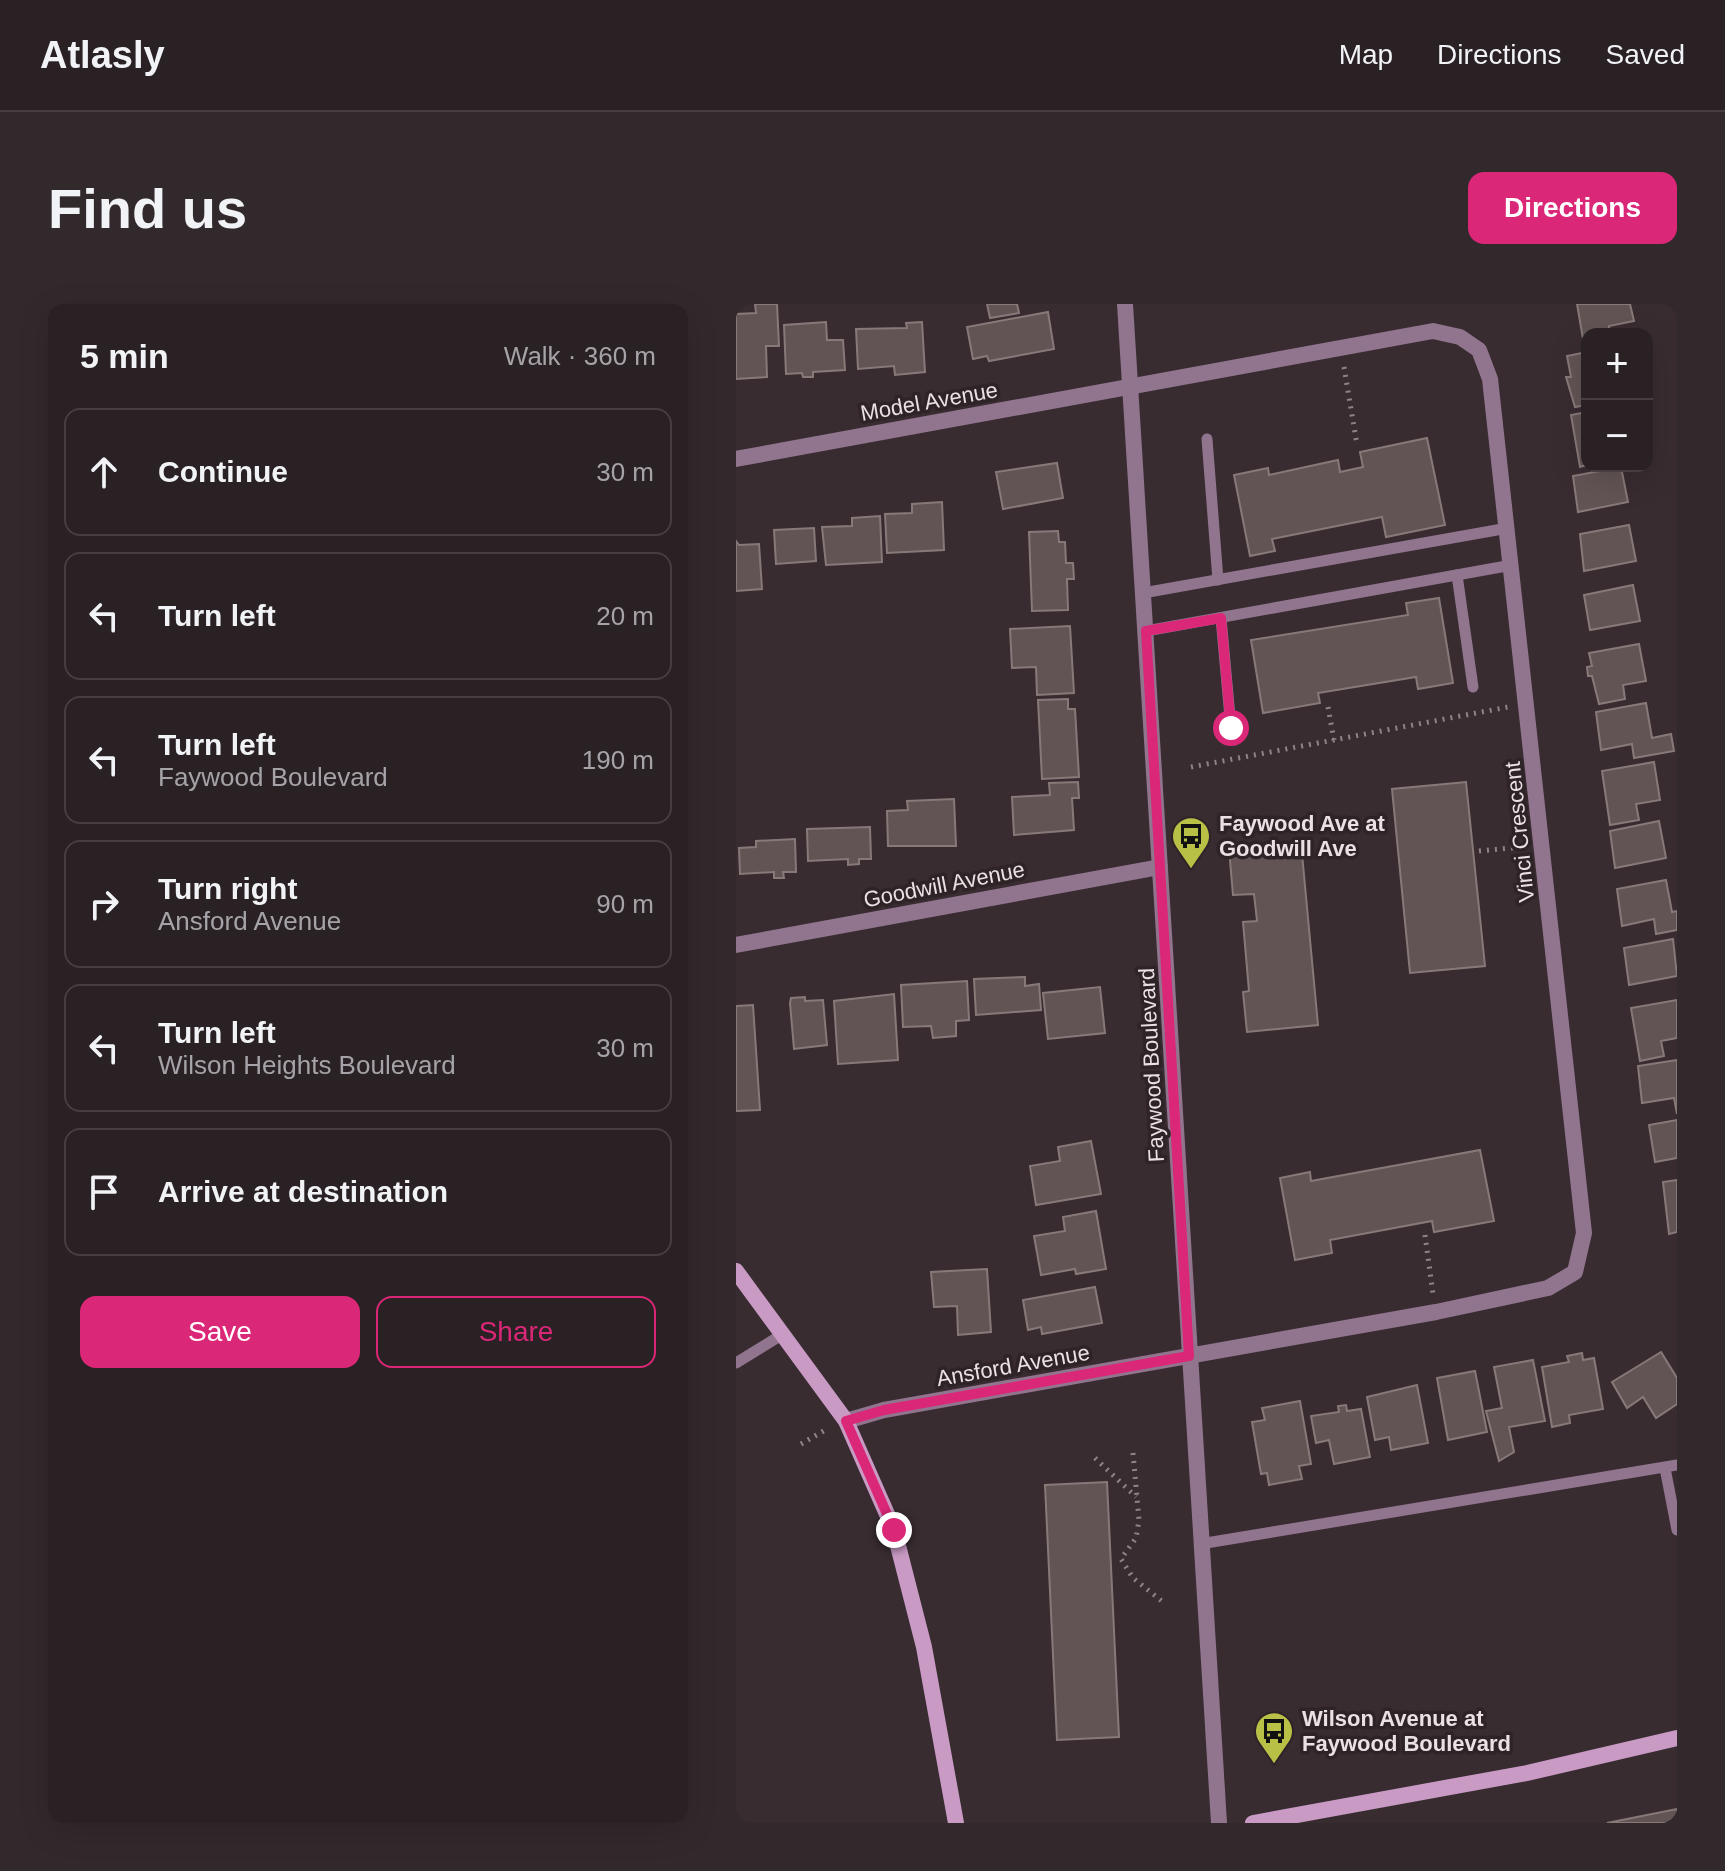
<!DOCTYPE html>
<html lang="en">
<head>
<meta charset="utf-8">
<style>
	:root { --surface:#2a2125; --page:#32292d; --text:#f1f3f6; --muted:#a5a3a7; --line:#463e42; --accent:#db2777 }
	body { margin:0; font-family:Helvetica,sans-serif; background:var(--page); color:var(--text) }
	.controls { position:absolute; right:24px; top:24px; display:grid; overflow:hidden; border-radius:16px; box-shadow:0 8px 32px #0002 }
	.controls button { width:72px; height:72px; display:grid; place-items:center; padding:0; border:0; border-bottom:2px solid var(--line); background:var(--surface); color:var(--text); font:40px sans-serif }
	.stop { position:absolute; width:24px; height:24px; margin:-18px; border:6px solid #db2777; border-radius:50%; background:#fff }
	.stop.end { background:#db2777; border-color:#fff; box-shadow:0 2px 8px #0008 }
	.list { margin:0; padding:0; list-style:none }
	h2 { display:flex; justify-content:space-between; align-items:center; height:104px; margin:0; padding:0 32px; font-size:34px }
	h2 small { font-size:26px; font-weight:400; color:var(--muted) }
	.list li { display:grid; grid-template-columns:52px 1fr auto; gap:24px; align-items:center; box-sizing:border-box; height:128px; margin:0 16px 16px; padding:0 16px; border:2px solid var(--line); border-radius:16px }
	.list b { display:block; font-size:30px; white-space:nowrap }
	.list p { margin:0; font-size:26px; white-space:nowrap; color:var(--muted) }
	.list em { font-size:26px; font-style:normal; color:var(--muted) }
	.actions { display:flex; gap:16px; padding:24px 32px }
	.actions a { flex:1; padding:18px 0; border:2px solid var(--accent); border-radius:16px; text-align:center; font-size:28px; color:var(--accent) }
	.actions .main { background:var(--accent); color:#fff }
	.icon { flex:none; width:44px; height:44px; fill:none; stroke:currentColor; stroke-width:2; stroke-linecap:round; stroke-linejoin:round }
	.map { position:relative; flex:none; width:941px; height:1519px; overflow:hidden; border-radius:16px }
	header { display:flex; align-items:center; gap:48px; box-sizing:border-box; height:112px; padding:0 40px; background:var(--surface); border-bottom:2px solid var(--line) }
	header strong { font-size:38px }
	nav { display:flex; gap:44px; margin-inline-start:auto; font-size:28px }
	.intro { display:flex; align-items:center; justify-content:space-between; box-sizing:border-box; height:192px; padding:0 48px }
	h1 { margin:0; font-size:56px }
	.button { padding:20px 36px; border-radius:16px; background:var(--accent); color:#fff; font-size:28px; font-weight:700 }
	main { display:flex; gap:48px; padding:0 48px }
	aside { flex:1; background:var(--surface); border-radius:16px; box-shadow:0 8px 32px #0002 }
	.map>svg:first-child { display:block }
	.building { fill:#625454; stroke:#887979; stroke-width:2 }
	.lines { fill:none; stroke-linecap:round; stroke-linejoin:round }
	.path { stroke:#8e8488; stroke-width:5; stroke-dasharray:2 6; stroke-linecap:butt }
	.lane { stroke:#91748e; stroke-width:11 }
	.street { stroke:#91748e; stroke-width:16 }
	.secondary { stroke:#c89ac4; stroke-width:16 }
	.route { stroke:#db2777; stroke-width:10 }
	.labels { text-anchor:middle; stroke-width:7; stroke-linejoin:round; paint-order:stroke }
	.street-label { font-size:22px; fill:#e9e1e4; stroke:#2e2327 }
	.poi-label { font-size:22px; font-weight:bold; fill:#e9e1e4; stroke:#2e2327; text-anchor:start }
</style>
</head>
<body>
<header>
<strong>Atlasly</strong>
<nav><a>Map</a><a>Directions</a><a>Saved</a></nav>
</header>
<div class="intro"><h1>Find us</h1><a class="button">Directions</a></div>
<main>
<aside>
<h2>5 min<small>Walk · 360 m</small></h2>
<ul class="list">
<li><svg class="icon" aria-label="ahead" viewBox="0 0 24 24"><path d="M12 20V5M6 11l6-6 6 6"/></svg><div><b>Continue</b></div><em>30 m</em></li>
<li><svg class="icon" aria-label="left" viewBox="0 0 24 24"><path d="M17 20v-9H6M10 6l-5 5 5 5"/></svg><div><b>Turn left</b></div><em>20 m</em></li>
<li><svg class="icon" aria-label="left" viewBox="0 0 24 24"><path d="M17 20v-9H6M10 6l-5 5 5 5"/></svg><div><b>Turn left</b><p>Faywood Boulevard</p></div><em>190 m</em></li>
<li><svg class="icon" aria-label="right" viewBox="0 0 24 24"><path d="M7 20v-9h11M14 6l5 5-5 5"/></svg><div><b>Turn right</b><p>Ansford Avenue</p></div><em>90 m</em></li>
<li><svg class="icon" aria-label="left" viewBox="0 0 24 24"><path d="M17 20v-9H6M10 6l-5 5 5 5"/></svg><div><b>Turn left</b><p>Wilson Heights Boulevard</p></div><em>30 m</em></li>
<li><svg class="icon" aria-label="arrive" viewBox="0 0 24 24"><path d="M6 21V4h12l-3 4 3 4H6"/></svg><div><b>Arrive at destination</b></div></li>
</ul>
<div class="actions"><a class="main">Save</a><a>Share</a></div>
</aside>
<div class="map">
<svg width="941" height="1519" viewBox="0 0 941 1519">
	<rect width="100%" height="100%" fill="#382c31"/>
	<g class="building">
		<path d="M19 0H41L43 42H30L31 73 0 75V10L20 9Z"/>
		<path d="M251 0H281L283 9 254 14Z"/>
		<path d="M841 0H894L898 17 873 22 874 30H851V40L848 41Z"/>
		<path d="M312 8 318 45 253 57 251 52 237 55 231 23Z"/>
		<path d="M90 18 91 36H107L109 66 77 68V73H67L66 69 50 70 48 21Z"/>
		<path d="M186 18 189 68 159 71 158 62 122 65 120 25 171 24 170 19Z"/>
		<path d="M851 48V101L839 103 830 73H835L831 52Z"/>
		<path d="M851 108V161L844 163 835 111Z"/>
		<path d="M691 134 709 221 650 233 646 213 536 235 539 247 514 252 498 171 532 164 533 171 602 156 604 168 627 163 624 148Z"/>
		<path d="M321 159 327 194 267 205 260 168Z"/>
		<path d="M885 163 892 198 842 208 837 172Z"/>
		<path d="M206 198 208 246 151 249 149 210 176 209V200Z"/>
		<path d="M144 212 146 258 90 261 86 223 116 222V214Z"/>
		<path d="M893 221 900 257 848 267 844 230Z"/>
		<path d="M78 224 80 257 40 260 38 226Z"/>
		<path d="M322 227 323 238H329L330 259H337L338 275H331L332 306 296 307 293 228Z"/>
		<path d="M0 237 3 241 23 240 26 285 0 287Z"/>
		<path d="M897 281 904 317 854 326 848 291Z"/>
		<path d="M703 294 717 379 682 385 680 373 582 389 584 399 527 409 515 336 672 311 670 299Z"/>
		<path d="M334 322 338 389 301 391 300 363 276 364 274 325Z"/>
		<path d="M903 340 910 377 887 381 889 395 863 400 856 372H852L851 363 856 362 853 349Z"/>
		<path d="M332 395V405H339L343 473 306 475 302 396Z"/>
		<path d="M910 399 916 434 935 430 938 447 898 454 896 440 865 446 860 408Z"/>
		<path d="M918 458 924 496 900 500 903 516 874 521 866 467Z"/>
		<path d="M342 478 343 494H336L338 526 278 531 276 493 314 491 313 479Z"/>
		<path d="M730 478 749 662 674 669 656 485Z"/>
		<path d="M218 495 220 542H152L151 507 172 506 171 497Z"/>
		<path d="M923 517 930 554 879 564 874 527Z"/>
		<path d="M134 523 135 555H123V560L112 561V555L72 557 71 525Z"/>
		<path d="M59 535 60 568H47L48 574H38V568L4 570 3 544 20 543V537Z"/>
		<path d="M565 539 582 721 511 728 507 688 513 687 507 618 521 617 518 590 497 591 493 545Z"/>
		<path d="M930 576 936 608 941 607V626L920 630 918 615 886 622 881 585Z"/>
		<path d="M937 635 941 672 893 681 888 644Z"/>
		<path d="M289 673V682L303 680 305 706 240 711 238 675Z"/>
		<path d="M231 677 233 716 220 717V732L197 734 195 722 167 723 165 681Z"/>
		<path d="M364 683 369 729 312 735 307 689Z"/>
		<path d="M158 690 162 756 102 760 98 697Z"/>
		<path d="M69 693V697L87 696 91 741 58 745 54 699 55 694Z"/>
		<path d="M941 696V734L925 737 928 752 904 757 895 704Z"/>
		<path d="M17 701 24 806 0 807V702Z"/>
		<path d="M941 756V810L938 794 906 799 902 762Z"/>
		<path d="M941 816V854L919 858 913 821Z"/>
		<path d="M355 837 365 890 300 901 294 862 324 857 322 843Z"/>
		<path d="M744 846 758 917 698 928 696 917 594 936 596 949 559 956 544 874 574 868 575 877Z"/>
		<path d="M941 876V928L933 930 927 878Z"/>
		<path d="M360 907 370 965 340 970 339 965 305 971 298 932 329 927 327 913Z"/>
		<path d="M251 965 255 1028 222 1031 221 1002 198 1003 195 968Z"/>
		<path d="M359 983 366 1019 306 1030 305 1023 292 1026 287 996Z"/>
		<path d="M925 1048 941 1074V1100L920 1114 907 1093 891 1104 876 1078Z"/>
		<path d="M846 1049 847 1056 858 1054 867 1105 833 1111 834 1119 816 1123 806 1063 833 1058 831 1052Z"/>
		<path d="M797 1056 809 1117 773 1123 778 1148 763 1157 750 1107 766 1104 758 1063Z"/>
		<path d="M739 1067 751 1128 712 1136 701 1074Z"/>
		<path d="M681 1081 692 1139 655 1146 653 1133 639 1136 631 1093Z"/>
		<path d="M564 1097 575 1160 563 1162 566 1175 533 1181 531 1169 525 1170 516 1118 529 1116 526 1104Z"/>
		<path d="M610 1101 611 1107 625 1105 634 1153 598 1160 593 1136 580 1139 575 1112 603 1108 602 1102Z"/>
		<path d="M371 1178 383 1433 321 1436 309 1181Z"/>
		<path d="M941 1505V1519H871Z"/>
	</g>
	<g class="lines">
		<g class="path">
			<path d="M608 63 621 141"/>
			<path d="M592 403 598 436"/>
			<path d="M455 463 772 403"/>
			<path d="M743 547 786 543"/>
			<path d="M689 931 697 990"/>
			<path d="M65 1140 91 1125"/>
			<path d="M397 1149 403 1216 400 1234 385 1255 397 1274 427 1298"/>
			<path d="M359 1154 400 1193"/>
		</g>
		<g class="lane">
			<path d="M471 135 482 276"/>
			<path d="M721 271 737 383"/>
			<path d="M407 289 772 224"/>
			<path d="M485 314 495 424"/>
			<path d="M410 327 776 261"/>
			<path d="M0 1059 47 1030"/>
			<path d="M929 1164 941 1226"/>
			<path d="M464 1240 941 1161"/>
		</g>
		<g class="street">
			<path d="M389 0 483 1519"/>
			<path d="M0 155 697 27 724 33 743 46 754 75 848 929 839 968 812 984 700 1008 148 1106 110 1117"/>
			<path d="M0 641 424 563"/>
		</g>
		<g class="secondary">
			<path d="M0 967 110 1117 158 1226 188 1343 220 1519"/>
			<path d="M517 1519 791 1469 941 1434"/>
		</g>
	</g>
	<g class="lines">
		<path class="route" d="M158 1226 110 1117 148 1106 453 1052 410 327 485 314 495 424"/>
	</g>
	<defs>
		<g id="bus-pin" transform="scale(2)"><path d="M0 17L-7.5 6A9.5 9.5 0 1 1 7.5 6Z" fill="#b9c046" stroke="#2e2327"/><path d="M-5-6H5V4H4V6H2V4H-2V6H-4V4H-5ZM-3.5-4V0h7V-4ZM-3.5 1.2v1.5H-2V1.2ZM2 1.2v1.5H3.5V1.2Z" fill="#111"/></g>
	</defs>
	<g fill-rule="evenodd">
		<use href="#bus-pin" x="455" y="532"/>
		<use href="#bus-pin" x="538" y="1427"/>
	</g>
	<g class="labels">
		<g class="street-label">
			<text transform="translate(193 97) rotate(-10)" y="8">Model Avenue</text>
			<text transform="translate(783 528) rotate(-96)" y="8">Vinci Crescent</text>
			<text transform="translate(208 580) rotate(-11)" y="8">Goodwill Avenue</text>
			<text transform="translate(415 761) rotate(-93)" y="8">Faywood Boulevard</text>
			<text transform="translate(277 1061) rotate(-10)" y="8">Ansford Avenue</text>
		</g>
		<g class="poi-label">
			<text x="483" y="527">Faywood Ave at<tspan x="483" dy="25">Goodwill Ave</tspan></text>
			<text x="566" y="1422">Wilson Avenue at<tspan x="566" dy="25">Faywood Boulevard</tspan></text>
		</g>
	</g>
</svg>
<div class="controls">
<button>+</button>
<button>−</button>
</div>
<div class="stop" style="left:495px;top:424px"></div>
<div class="stop end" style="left:158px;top:1226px"></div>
</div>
</main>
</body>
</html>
